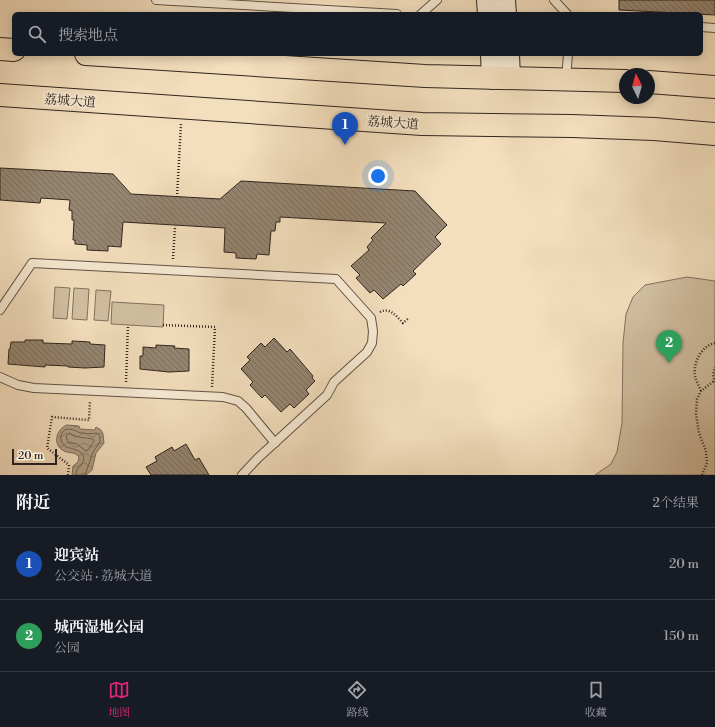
<!DOCTYPE html>
<html lang="zh">
<head>
<meta charset="utf-8">
<style>
	:root { --surface:#171b24; --page:#242831; --text:#f1f3f6; --muted:#9ea1a6; --line:#363941; --accent:#db2777 }
	body { margin:0; font-family:"Libre Bodoni","Noto Serif SC",serif; background:var(--page); color:var(--text) }
	.compass { position:absolute; left:619px; top:68px; width:36px; height:36px; border-radius:50%; background:var(--surface); box-shadow:0 2px 10px #0003; rotate:355deg }
	.scale { position:absolute; left:12px; bottom:10px; width:45px; box-sizing:border-box; padding-left:4px; border:2px solid #30251e; border-top:0; font-size:11px; line-height:14px; white-space:nowrap; color:#30251e; -webkit-text-stroke:3px #f7ead4; paint-order:stroke }
	.you { position:absolute; left:378px; top:176px; width:14px; height:14px; margin:-10px; border:3px solid #fff; border-radius:50%; background:#1a73e8; box-shadow:0 0 0 6px #1a73e833 }
	.badge { display:grid; place-items:center; width:26px; height:26px; border-radius:50%; background:var(--accent); color:#fff; font-size:13px; font-weight:700 }
	.pin { position:absolute; translate:-50% -33px; filter:drop-shadow(0 1px 2px #0008) }
	.pin::after { content:''; position:absolute; top:21px; width:14px; height:12px; background:inherit; clip-path:polygon(0 0,100% 0,50% 100%) }
	.list { margin:0; padding:0; list-style:none }
	h2 { display:flex; justify-content:space-between; align-items:center; height:52px; margin:0; padding:0 16px; font-size:17px }
	h2 small { font-size:13px; font-weight:400; color:var(--muted) }
	.list li { display:grid; grid-template-columns:26px 1fr auto; gap:12px; align-items:center; box-sizing:border-box; height:72px; padding:0 16px; border-top:1px solid var(--line) }
	.list b { display:block; font-size:15px; white-space:nowrap }
	.list p { margin:0; font-size:13px; white-space:nowrap; color:var(--muted) }
	.list em { font-size:13px; font-style:normal; color:var(--muted) }
	.icon { flex:none; width:22px; height:22px; fill:none; stroke:currentColor; stroke-width:2; stroke-linecap:round; stroke-linejoin:round }
	.map { position:relative; flex:none; width:715px; height:475px; overflow:hidden }
	.search { position:absolute; background:var(--surface); box-shadow:0 2px 10px #0003; left:12px; right:12px; top:12px; height:44px; display:flex; align-items:center; gap:10px; box-sizing:border-box; padding:0 14px; border-radius:6px; color:var(--muted); font-size:15px }
	.sheet { height:196px; background:var(--surface) }
	nav { display:flex; justify-content:space-around; align-items:center; box-sizing:border-box; height:56px; border-top:1px solid var(--line); background:var(--surface); font-size:11px; color:var(--muted) }
	nav a { display:grid; justify-items:center; gap:2px }
	nav .on { color:var(--accent) }
	.map>svg:first-child { display:block }
	.green { fill:#d2bfa2; stroke:#817260 }
	.water { fill:url(#water-waves); stroke:#7d6e5d }
	.lines { fill:none; stroke-linecap:round; stroke-linejoin:round }
	.shore { stroke:#706252; stroke-width:1 }
	.building { fill:url(#building-back-hatch); stroke:#30251e }
	.lane-casing { stroke:#615346; stroke-width:10 }
	.secondary-casing { stroke:#30251e; stroke-width:24 }
	.primary-casing { stroke:#30251e; stroke-width:24 }
	.path { stroke:#30251e; stroke-width:2.5; stroke-dasharray:1 2; stroke-linecap:butt }
	.lane { stroke:#f7ead4; stroke-width:8 }
	.secondary { stroke:#f7ead4; stroke-width:22 }
	.primary { stroke:#f3debd; stroke-width:22 }
	.labels { text-anchor:middle; stroke-width:4; stroke-linejoin:round; paint-order:stroke }
	.street-label { font-size:13px; fill:#30251e; stroke:#f7ead4 }
</style>
</head>
<body>
<div class="map">
<svg width="715" height="475" viewBox="0 0 715 475">
	<defs>
		<pattern id="water-waves" width="16" height="10" patternUnits="userSpaceOnUse"><rect width="16" height="10" fill="#b19f87"/><path d="M0 5q4-4 8 0t8 0" fill="none" stroke="#90816e"/></pattern>
		<pattern id="building-back-hatch" width="6" height="6" patternUnits="userSpaceOnUse"><rect width="6" height="6" fill="#958571"/><path d="M-1 5l2 2M0 0l6 6M5-1l2 2" fill="none" stroke="#7a6d5c"/></pattern>
	</defs>
	<rect width="100%" height="100%" fill="#f3debd"/>
	<filter id="stains"><feTurbulence type="fractalNoise" baseFrequency=".005" numOctaves="4"/><feColorMatrix values="0 0 0 0 .2 0 0 0 0 .09 0 0 0 0 .02 0 0 0 .5 -.17"/></filter>
	<radialGradient id="worn" r=".72"><stop offset=".6" stop-color="#630" stop-opacity="0"/><stop offset="1" stop-color="#630" stop-opacity=".3"/></radialGradient>
	<g class="green">
		<path d="M687 277 715 281V475H595L611 464 617 452 622 423 623 343 626 314 633 297 645 285Z"/>
		<path d="M55 287 70 288 67 319 53 318Z"/>
		<path d="M74 288 89 289 87 320 72 319Z"/>
		<path d="M96 290 111 291 108 321 94 320Z"/>
		<path d="M112 302 164 305 163 327 111 324Z"/>
	</g>
	<path class="water" d="M67 425 79 426 80 429 95 430 96 427 101 430 103 434 104 443 96 453 92 470 86 475H72L73 466 78 462 79 457C74 451 70 454 64 451 52 445 56 429 67 425Z"/>
	<g class="lines">
		<g class="shore">
			<path d="M71 434 78 437 93 439 94 441 88 450 86 451 77 444 68 442 66 436 68 434Z"/>
			<path d="M76 475C77 466 78 470 82 464 89 451 73 449 66 447 63 444 60 441 61 436 63 426 73 429 78 432 83 434 92 434 97 433L100 436V442L93 452 85 475"/>
		</g>
	</g>
	<g class="building">
		<path d="M619 0H715V15L619 10Z"/>
		<path d="M0 168 113 174 131 194 220 199 241 181 415 191 447 225 435 237 441 244 413 271 416 274 403 286 401 284 383 299 374 290 370 293 356 278 360 275 351 266 369 250 367 247 373 240 371 238 386 223 280 217V222H276L275 231H271L269 255 257 254 256 259 236 258V253L224 252 225 228 123 222 121 247 108 246V251L87 250V245L75 244V240H73L74 220H72V211L69 210 70 200 41 198 40 203 0 200Z"/>
		<path d="M274 338 287 352 290 349 313 376 312 378 315 381 306 390 309 394 294 408 290 404 281 412 265 395 262 398 250 385 253 382 241 369 250 360 247 357 261 343 265 347Z"/>
		<path d="M25 340H43V343L72 344V341L90 342V344L105 345 104 367 85 368 68 367V366L45 365V367L8 364 9 349H10L11 342H25Z"/>
		<path d="M156 345 175 346 174 348 189 349V371L169 372 140 369V356H143V347L156 348Z"/>
		<path d="M186 444 195 460 199 458 209 475H151L146 467 157 461 155 457 172 447 174 451Z"/>
	</g>
	<g class="lines">
		<g class="lane-casing">
			<g id="lane">
				<path d="M156 0 397 14"/>
				<path d="M554 0 567 14"/>
				<path d="M421 14 437 0"/>
				<path d="M701 27 715 28"/>
				<path d="M566 79 568 54"/>
				<path d="M0 310 32 263 336 279 371 318 373 331 372 343 367 352 334 382 327 395 258 458 242 475"/>
				<path d="M0 377 18 385 34 388 223 397 238 401 246 408 275 443"/>
			</g>
		</g>
		<g class="secondary-casing">
			<g id="secondary">
				<path d="M488 0 489 14"/>
				<path d="M504 0 505 14"/>
				<path d="M492 54 493 78"/>
				<path d="M508 54 509 78"/>
			</g>
		</g>
		<g class="primary-casing">
			<g id="primary">
				<path d="M0 49 14 50"/>
				<path d="M86 54 425 76 625 81"/>
				<path d="M649 82 715 87"/>
				<path d="M0 95 422 124 572 126 654 129 715 134"/>
			</g>
		</g>
		<g class="path">
			<path d="M177 197 181 124"/>
			<path d="M173 259 175 226"/>
			<path d="M380 312C390 307 396 316 403 323L409 318"/>
			<path d="M163 325 215 327 212 387"/>
			<path d="M126 382 128 325"/>
			<path d="M715 382 713 375 715 367"/>
			<path d="M701 391C699 386 696 381 695 376 693 363 701 346 715 343"/>
			<path d="M68 475 69 465 47 448 52 417 89 420 90 401"/>
			<path d="M702 475 707 463 706 451 699 433 696 414 697 399 701 391 714 381"/>
		</g>
		<use href="#lane" class="lane"/>
		<use href="#secondary" class="secondary"/>
		<use href="#primary" class="primary"/>
	</g>
	<g class="labels">
		<g class="street-label">
			<text transform="translate(70 100) rotate(4)" y="5">荔城大道</text>
			<text transform="translate(393 122) rotate(4)" y="5">荔城大道</text>
		</g>
	</g>
	<rect width="100%" height="100%" filter="url(#stains)"/>
	<rect width="100%" height="100%" fill="url(#worn)"/>
</svg>
<svg class="compass" viewBox="-18 -18 36 36"><path d="M0-13l5 13h-10z" fill="#e53935"/><path d="M0 13l5-13h-10z" fill="#9ea1a6"/></svg>
<div class="scale">20 m</div>
<div class="you"></div>
<div class="pin badge" style="left:345px;top:145px;background:#1a4fb4">1</div>
<div class="pin badge" style="left:669px;top:363px;background:#2e9e5b">2</div>
<div class="search"><svg class="icon" aria-label="search" viewBox="0 0 24 24"><circle cx="10" cy="10" r="6"/><path d="M15 15l6 6"/></svg>搜索地点</div>
</div>
<section class="sheet">
<h2>附近<small>2个结果</small></h2>
<ul class="list">
<li><span class="badge" style="background:#1a4fb4">1</span><div><b>迎宾站</b><p>公交站 · 荔城大道</p></div><em>20 m</em></li>
<li><span class="badge" style="background:#2e9e5b">2</span><div><b>城西湿地公园</b><p>公园</p></div><em>150 m</em></li>
</ul>
</section>
<nav>
<a class="on"><svg class="icon" aria-label="map" viewBox="0 0 24 24"><path d="M3 6l6-2 6 2 6-2v14l-6 2-6-2-6 2zM9 4v14M15 6v14"/></svg>地图</a>
<a><svg class="icon" aria-label="directions" viewBox="0 0 24 24"><path d="M12 3l9 9-9 9-9-9zM9 14v-3h6M13 9l2 2-2 2"/></svg>路线</a>
<a><svg class="icon" aria-label="saved" viewBox="0 0 24 24"><path d="M7 4h10v16l-5-4-5 4z"/></svg>收藏</a>
</nav>
</body>
</html>
